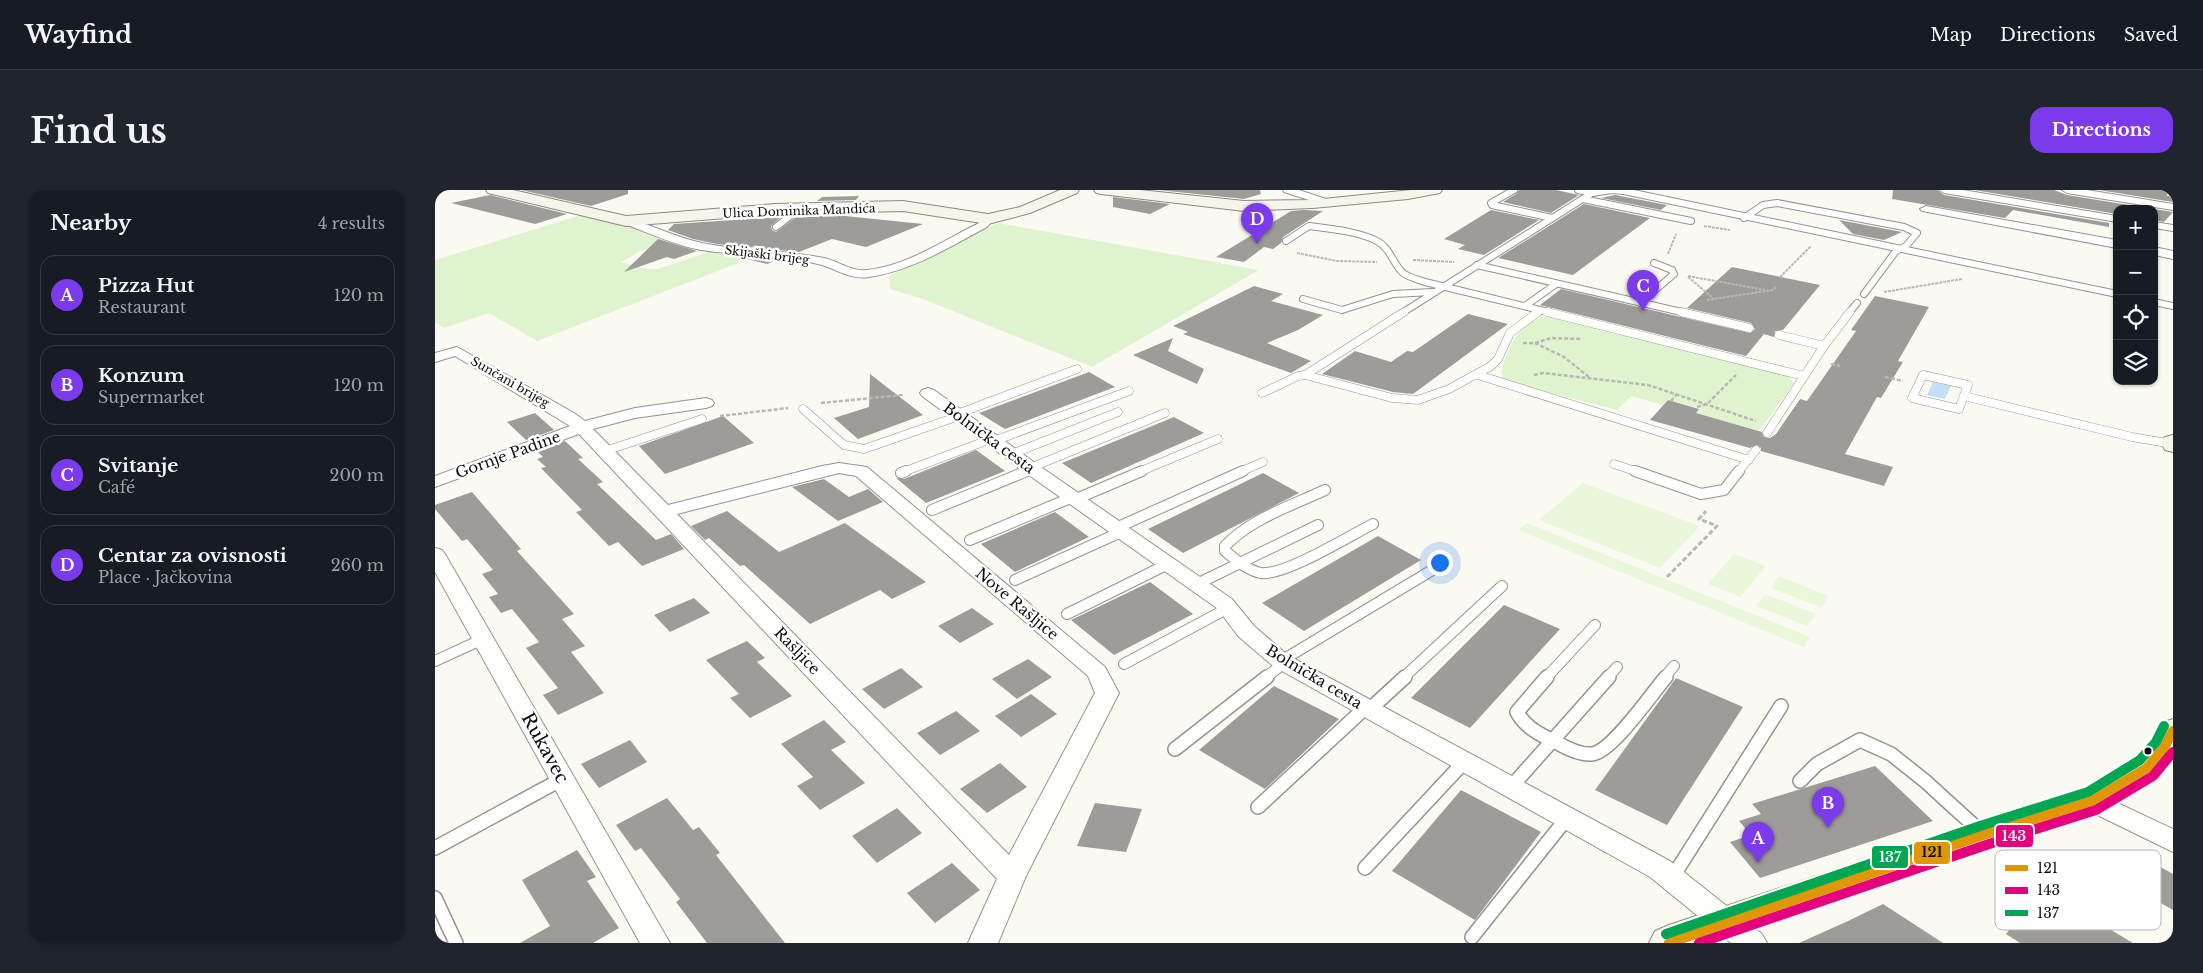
<!DOCTYPE html>
<html lang="en">
<head>
<meta charset="utf-8">
<style>
	:root { --surface:#171b24; --page:#20242c; --text:#f1f3f6; --muted:#9ea1a6; --line:#363941; --accent:#7c3aed }
	body { margin:0; font-family:"Libre Baskerville",serif; background:var(--page); color:var(--text) }
	.controls { position:absolute; right:15px; top:15px; display:grid; overflow:hidden; border-radius:10px; box-shadow:0 1px 4px #0004 }
	.controls button { width:45px; height:45px; display:grid; place-items:center; padding:0; border:0; border-bottom:1px solid var(--line); background:var(--surface); color:var(--text); font:25px sans-serif }
	.you { position:absolute; left:1004px; top:372px; width:18px; height:18px; margin:-12px; border:4px solid #fff; border-radius:50%; background:#1a73e8; box-shadow:0 0 0 8px #1a73e833 }
	.badge { display:grid; place-items:center; width:32px; height:32px; border-radius:50%; background:var(--accent); color:#fff; font-size:16px; font-weight:700 }
	.pin { position:absolute; translate:-50% -41px; filter:drop-shadow(0 1px 2px #0008) }
	.pin::after { content:''; position:absolute; top:26px; width:18px; height:15px; background:inherit; clip-path:polygon(0 0,100% 0,50% 100%) }
	.list { margin:0; padding:0; list-style:none }
	h2 { display:flex; justify-content:space-between; align-items:center; height:65px; margin:0; padding:0 20px; font-size:21px }
	h2 small { font-size:16px; font-weight:400; color:var(--muted) }
	.list li { display:grid; grid-template-columns:32px 1fr auto; gap:15px; align-items:center; box-sizing:border-box; height:80px; margin:0 10px 10px; padding:0 10px; border:1px solid var(--line); border-radius:15px }
	.list b { display:block; font-size:19px; white-space:nowrap }
	.list p { margin:0; font-size:16px; white-space:nowrap; color:var(--muted) }
	.list em { font-size:16px; font-style:normal; color:var(--muted) }
	.icon { flex:none; width:28px; height:28px; fill:none; stroke:currentColor; stroke-width:2; stroke-linecap:round; stroke-linejoin:round }
	.map { position:relative; flex:none; width:1738px; height:753px; overflow:hidden; border-radius:15px }
	header { display:flex; align-items:center; gap:30px; box-sizing:border-box; height:70px; padding:0 25px; background:var(--surface); border-bottom:1px solid var(--line) }
	header strong { font-size:24px }
	nav { display:flex; gap:28px; margin-inline-start:auto; font-size:18px }
	.intro { display:flex; align-items:center; justify-content:space-between; box-sizing:border-box; height:120px; padding:0 30px }
	h1 { margin:0; font-size:35px }
	.button { padding:12px 22px; border-radius:15px; background:var(--accent); color:#fff; font-size:18px; font-weight:700 }
	main { display:flex; gap:30px; padding:0 30px }
	aside { flex:1; background:var(--surface); border-radius:15px; box-shadow:0 1px 4px #0004 }
	.map>svg:first-child { display:block }
	.green { fill:#e0f3cf }
	.pitch { fill:#eaf7da }
	.water { fill:#c4dff9 }
	.building { fill:#9e9c98 }
	.lines { fill:none; stroke-linecap:round; stroke-linejoin:round }
	.lane-far3-casing { stroke:#949490; stroke-width:8 }
	.lane-far2-casing { stroke:#949490; stroke-width:9 }
	.lane-far1-casing { stroke:#949490; stroke-width:12 }
	.lane-casing { stroke:#949490; stroke-width:16 }
	.street-casing { stroke:#949490; stroke-width:2 }
	.secondary-casing { stroke:#8b8a87; stroke-width:2 }
	.path-far2 { stroke:#b8b8b6; stroke-width:2; stroke-dasharray:3 1; stroke-linecap:butt }
	.path-far1 { stroke:#b8b8b6; stroke-width:2.5; stroke-dasharray:4 2; stroke-linecap:butt }
	.path { stroke:#b8b8b6; stroke-width:3; stroke-dasharray:5 2.5; stroke-linecap:butt }
	.lane-far3 { stroke:#fefefd; stroke-width:6 }
	.lane-far2 { stroke:#fefefd; stroke-width:8 }
	.lane-far1 { stroke:#fefefd; stroke-width:10 }
	.lane { stroke:#fefefd; stroke-width:13 }
	.street { fill:#fefefd; fill-rule:evenodd }
	.secondary { fill:#f5f5ea; fill-rule:evenodd }
	.bus-1-casing { stroke:#fff; stroke-width:14 }
	.bus-2-casing { stroke:#fff; stroke-width:14 }
	.bus-3-casing { stroke:#fff; stroke-width:14 }
	.bus-1 { stroke:#e09701; stroke-width:10 }
	.bus-2 { stroke:#e5007d; stroke-width:10 }
	.bus-3 { stroke:#00a651; stroke-width:10 }
	.bus-dot { fill:#0d0d0d; stroke:#fff; stroke-width:2 }
	.labels { text-anchor:middle; stroke-width:5; stroke-linejoin:round; paint-order:stroke }
	.far-street-label { font-size:12px; fill:#0d0d0d; stroke:#fff }
	.street-label { font-size:15px; fill:#0d0d0d; stroke:#fff }
	.near-street-label { font-size:18px; fill:#0d0d0d; stroke:#fff }
	.key { fill:#fff; stroke:#b6b6b6; stroke-width:1 }
	.key-label { font-size:14px; fill:#0d0d0d }
	.line-badge { stroke:#fff; stroke-width:2 }
	.badge-label { font-size:14px; text-anchor:middle; font-weight:bold; fill:#fff }
	.pale-badge-label { font-size:14px; text-anchor:middle; font-weight:bold; fill:#111 }
</style>
</head>
<body>
<header>
<strong>Wayfind</strong>
<nav><a>Map</a><a>Directions</a><a>Saved</a></nav>
</header>
<div class="intro"><h1>Find us</h1><a class="button">Directions</a></div>
<main>
<aside>
<h2>Nearby<small>4 results</small></h2>
<ul class="list">
<li><span class="badge">A</span><div><b>Pizza Hut</b><p>Restaurant</p></div><em>120 m</em></li>
<li><span class="badge">B</span><div><b>Konzum</b><p>Supermarket</p></div><em>120 m</em></li>
<li><span class="badge">C</span><div><b>Svitanje</b><p>Café</p></div><em>200 m</em></li>
<li><span class="badge">D</span><div><b>Centar za ovisnosti</b><p>Place · Jačkovina</p></div><em>260 m</em></li>
</ul>
</aside>
<div class="map">
<svg width="1738" height="753" viewBox="0 0 1738 753">
	<rect width="100%" height="100%" fill="#fbfaf2"/>
	<g class="green">
		<path d="M146 25 198 35 244 50 202 62 201 64 186 72 213 79H223L276 61 324 65 102 151 54 123 9 138 0 132V70Z"/>
		<path d="M563 33 824 80 657 177 488 109 455 99 454 86Z"/>
		<path d="M1118 126 1352 185 1359 193 1324 241 1261 223 1265 218 1233 210 1228 215 1196 206 1182 220 1075 192 1068 188 1066 183C1073 155 1086 127 1118 126Z"/>
	</g>
	<g class="pitch">
		<path d="M1148 293 1265 336 1225 378 1104 330Z"/>
		<path d="M1092 333 1375 447 1369 457 1083 340Z"/>
		<path d="M1299 364 1331 376 1305 407 1273 394Z"/>
		<path d="M1344 386 1394 406 1386 417 1336 398Z"/>
		<path d="M1330 404 1381 424 1372 436 1321 416Z"/>
	</g>
	<path class="water" d="M1498 192 1516 196 1510 209 1492 205Z"/>
	<g class="building">
		<path d="M86 0H193V4L156 16Z"/>
		<path d="M723 0H825L826 4 809 9Z"/>
		<path d="M1084 0H1121L1144 5 1116 23 1068 12 1081 4Z"/>
		<path d="M1458 0H1502L1509 5 1674 33V37L1578 20 1570 28 1457 9Z"/>
		<path d="M1539 0H1619L1632 5 1718 19H1682V24Z"/>
		<path d="M1664 0H1733L1732 6H1738V12Z"/>
		<path d="M55 5 132 24 100 34 16 13Z"/>
		<path d="M1180 5 1232 15 1226 20 1166 8Z"/>
		<path d="M424 6 421 10 382 11 387 7Z"/>
		<path d="M678 7 735 14 715 24 678 17Z"/>
		<path d="M1149 14 1215 28 1138 85 1063 68Z"/>
		<path d="M1719 19 1738 22 1729 32 1719 30Z"/>
		<path d="M869 20 888 21 848 47 846 53 838 59 829 57 809 72 781 67 856 21Z"/>
		<path d="M1056 20 1104 30 1049 65 1023 59 1030 55 1009 49Z"/>
		<path d="M412 24 410 26 488 34 431 57 397 49 364 62 282 54 258 49 233 40 239 34 346 27 336 36 337 40 341 42 364 25Z"/>
		<path d="M1404 30 1467 42 1449 50 1418 44Z"/>
		<path d="M223 49 262 61 239 69 232 67 189 82Z"/>
		<path d="M296 65 327 67 345 69 332 74Z"/>
		<path d="M1297 77 1385 95 1348 140 1340 141 1339 147 1329 144 1311 166 1105 115 1126 99 1315 143 1320 139 1316 133 1252 118Z"/>
		<path d="M819 96 848 104 836 111 888 125 863 140 832 153 876 171 856 183 748 144 753 142 738 136Z"/>
		<path d="M1440 106 1494 117 1463 171 1468 172 1446 208 1442 207 1410 264 1458 277 1449 296 1326 261V258L1322 255 1315 258 1215 230 1233 210 1264 219 1261 223 1327 242 1329 247 1335 248 1341 244 1365 209 1372 211 1421 141 1416 140Z"/>
		<path d="M1033 124 1073 134 978 204 958 202 887 184 920 161 956 172 972 161 978 162Z"/>
		<path d="M738 148 733 161 769 179 762 194 698 165Z"/>
		<path d="M654 182 680 197 570 239 544 223Z"/>
		<path d="M435 184 488 225 423 249 399 228 434 217Z"/>
		<path d="M100 223 119 240 91 250 72 232Z"/>
		<path d="M288 226 319 253 230 284 204 256Z"/>
		<path d="M739 227 769 243 656 293 627 273Z"/>
		<path d="M130 251 148 268 143 269 168 292 162 294 221 350 236 344 249 359 207 376 183 352 174 356 141 322 147 320 106 278 111 277 102 269 108 267 102 261Z"/>
		<path d="M541 260 570 281 491 313 461 288 469 289Z"/>
		<path d="M828 283 864 303 748 363 713 339Z"/>
		<path d="M389 289 414 307 433 299 448 312 403 331 357 297Z"/>
		<path d="M37 302 86 359 82 361 139 424 127 429 150 456 136 462 169 503 123 525 108 505 123 498 91 458 104 452 77 419 66 423 54 407 63 404 47 384 58 380 32 349 27 351 0 319V315Z"/>
		<path d="M292 321 344 362 410 333 491 392 457 409 445 400 375 434 309 375 305 376 274 348 270 350 256 336Z"/>
		<path d="M620 322 654 347 580 382 546 354Z"/>
		<path d="M943 346 986 370 869 441 827 413Z"/>
		<path d="M715 392 758 424 679 465 636 430Z"/>
		<path d="M259 408 275 423 235 442 219 425Z"/>
		<path d="M1069 415 1125 439 1035 538 976 508Z"/>
		<path d="M537 418 559 434 525 453 503 436Z"/>
		<path d="M312 451 330 468 322 472 357 506 315 528 295 508 304 504 271 470Z"/>
		<path d="M593 469 617 487 582 509 557 489Z"/>
		<path d="M466 478 488 497 449 519 427 499Z"/>
		<path d="M1241 488 1308 517 1232 635 1160 600Z"/>
		<path d="M839 496 904 529 830 599 764 560Z"/>
		<path d="M596 504 622 524 586 547 560 526Z"/>
		<path d="M521 521 545 541 505 565 482 543Z"/>
		<path d="M389 530 411 552 396 560 430 593 385 620 362 596 378 587 346 554Z"/>
		<path d="M195 550 212 572 164 598 146 574Z"/>
		<path d="M565 573 592 597 552 623 525 599Z"/>
		<path d="M1440 576 1498 631 1325 688 1295 652 1316 645 1304 631 1326 624 1317 614Z"/>
		<path d="M1026 600 1106 642 1040 730 957 681Z"/>
		<path d="M232 608 258 640 264 637 285 663 281 665 350 753H272L241 712 245 709 206 658 200 661 181 635Z"/>
		<path d="M660 613 707 619 691 662 642 656Z"/>
		<path d="M462 618 487 643 442 673 417 646Z"/>
		<path d="M142 660 161 687 152 691 184 738 158 753H85L115 736 87 690Z"/>
		<path d="M1706 666 1738 684V720L1689 692Z"/>
		<path d="M1625 671 1685 705 1666 734 1698 753H1585L1571 744Z"/>
		<path d="M517 673 545 700 500 733 472 703Z"/>
		<path d="M1448 714 1508 753H1364L1413 731Z"/>
	</g>
	<g class="lines">
		<g class="lane-far3-casing">
			<g id="lane-far3">
				<path d="M1079 0 1056 13 1057 15 1117 28"/>
				<path d="M1143 0 1158 3"/>
				<path d="M1148 9 1256 31"/>
				<path d="M1309 28 1328 15 1342 13 1469 37 1482 43 1471 56 1461 61 1429 104"/>
				<path d="M341 37 364 19"/>
				<path d="M851 51 874 36C896 39 922 41 942 51 954 57 957 71 966 81 971 87 982 89 990 92L1117 123"/>
				<path d="M1042 75 1251 123"/>
				<path d="M868 109 907 120 958 104 998 102"/>
				<path d="M1719 112 1738 116"/>
				<path d="M1205 113 1239 84 1237 80 1219 73"/>
				<path d="M1090 116 1121 94"/>
				<path d="M967 123 1157 3 1176 0 1189 1 1682 104"/>
				<path d="M1101 123 1106 120"/>
				<path d="M1414 123 1422 113"/>
			</g>
		</g>
		<g class="lane-far2-casing">
			<g id="lane-far2">
				<path d="M969 122 870 185 957 208 983 210 1014 199 1056 176 1063 169 1075 143 1103 122"/>
				<path d="M1112 122 1369 186"/>
				<path d="M1246 122 1314 138"/>
				<path d="M1344 145 1389 156"/>
				<path d="M1043 185 1314 270"/>
				<path d="M1488 185 1533 195 1524 219 1477 208Z"/>
				<path d="M827 203 863 186 870 185"/>
				<path d="M1529 206 1697 247 1738 254"/>
				<path d="M368 219 409 255 429 259 524 226"/>
				<path d="M522 224 642 179"/>
				<path d="M1332 243 1389 156 1415 122"/>
				<path d="M559 251 694 201"/>
				<path d="M170 261 267 229"/>
				<path d="M577 264 683 222"/>
				<path d="M1179 274 1203 282"/>
				<path d="M595 278 730 223"/>
				<path d="M468 282 556 249"/>
				<path d="M589 282 597 279"/>
				<path d="M704 282 783 249"/>
				<path d="M805 282 828 272"/>
				<path d="M1303 282 1321 260"/>
			</g>
		</g>
		<g class="lane-far1-casing">
			<g id="lane-far1">
				<path d="M1200 281 1266 304 1289 300 1304 281"/>
				<path d="M466 283 471 281"/>
				<path d="M890 300C856 316 817 328 790 356V361C801 370 812 380 826 383 850 386 914 346 938 334"/>
				<path d="M641 309 707 281"/>
				<path d="M497 320 592 281"/>
				<path d="M681 338 808 281"/>
				<path d="M535 350 638 307"/>
				<path d="M580 390 686 342"/>
				<path d="M762 394 883 335"/>
				<path d="M632 424 733 374"/>
				<path d="M0 471 48 449"/>
				<path d="M846 471 1009 373"/>
				<path d="M689 474 793 418"/>
				<path d="M830 488 849 473"/>
				<path d="M968 488 1067 396"/>
				<path d="M1111 488 1160 435"/>
				<path d="M1172 488 1182 477"/>
				<path d="M1229 488 1239 476"/>
			</g>
		</g>
		<g class="lane-casing">
			<g id="lane">
				<path d="M1112 487 1082 522C1090 537 1105 545 1121 552 1131 558 1145 565 1157 564 1177 562 1217 503 1231 487"/>
				<path d="M934 520 970 487"/>
				<path d="M740 559 832 487"/>
				<path d="M1365 591 1382 574 1425 550 1456 564 1490 591 1546 642"/>
				<path d="M1076 597 1174 487"/>
				<path d="M823 617 930 518"/>
				<path d="M0 658 127 589"/>
				<path d="M930 678 1029 572"/>
				<path d="M1237 688 1346 516"/>
				<path d="M0 708 21 753"/>
				<path d="M1037 747 1132 628"/>
			</g>
		</g>
		<g class="street-casing">
			<g id="street">
				<path d="M848 0H864L894 10 895 12 894 14H886L849 2Z"/>
				<path d="M1504 0H1528L1682 26V32L1509 3Z"/>
				<path d="M1627 0H1652L1738 14V20L1632 3Z"/>
				<path d="M1491 16 1682 50V58L1487 21 1485 19Z"/>
				<path d="M553 26 559 29 552 37C514 57 477 81 434 87 416 90 403 80 387 75 348 64 306 66 266 60 241 56 212 42 187 33L185 31 191 28 195 29C219 36 243 48 267 53 307 61 349 60 389 68 403 71 417 82 432 80 472 76 509 50 544 33L549 27Z"/>
				<path d="M1719 32 1738 35V41L1719 38Z"/>
				<path d="M1719 57 1738 61V69L1719 65Z"/>
				<path d="M22 157 139 223 150 231 200 218 271 208 277 210 279 213 277 216 271 218 200 228 158 239 233 315 387 276 404 273 432 277 670 477 684 503 591 686 563 753H533L562 689 144 244 0 297V286L135 236 20 166 0 172V163ZM404 283 421 286 653 486 660 503 574 665 242 324Z"/>
				<path d="M493 198 499 200 603 275 797 409 819 436 854 466 1235 671 1327 744 1332 753H1296L1215 687 838 476 803 446 783 419 591 283 487 206 485 203 487 200Z"/>
				<path d="M0 358 7 360 10 364 235 753H205L0 382Z"/>
				<path d="M1657 601 1738 639V662L1648 618 1644 611 1648 604Z"/>
			</g>
		</g>
		<g class="secondary-casing">
			<g id="secondary">
				<path d="M51 0H78L191 26 340 14 468 11 553 24 585 17 625 0H644L642 3 595 23 553 34 468 21 340 24 191 36 53 3Z"/>
				<path d="M659 0H705L809 11 878 10 976 0H1007L1005 3 973 9 878 18 809 21 666 4 661 3Z"/>
				<path d="M1738 245V262L1730 260 1726 252 1730 247Z"/>
				<path d="M1738 529V570L1724 587 1670 621 1558 656 1282 753H1214L1220 741 1234 735 1535 635 1645 601 1700 569 1716 550 1726 533Z"/>
			</g>
		</g>
		<g class="path-far2">
			<path d="M1269 36 1295 40"/>
			<path d="M862 63 902 71 942 72"/>
			<path d="M1233 64 1241 44"/>
			<path d="M978 70 1019 72"/>
			<path d="M1253 86 1330 100"/>
			<path d="M1253 87 1279 109"/>
			<path d="M1345 87 1376 56"/>
			<path d="M1449 102 1527 89"/>
			<path d="M1272 110 1338 100 1341 97"/>
		</g>
		<g class="path-far1">
			<path d="M1088 153H1100L1116 148 1146 149"/>
			<path d="M1100 153 1129 167 1154 187"/>
			<path d="M1396 174 1405 176"/>
			<path d="M1099 185 1108 183 1213 195 1321 231"/>
			<path d="M1450 187 1468 191"/>
			<path d="M1236 211 1242 204"/>
			<path d="M386 213 468 205"/>
			<path d="M1262 217 1272 214 1301 185"/>
			<path d="M285 226 353 218"/>
		</g>
		<path class="path" d="M1232 387 1282 336 1264 329 1271 321"/>
		<use href="#lane-far3" class="lane-far3"/>
		<use href="#lane-far2" class="lane-far2"/>
		<use href="#lane-far1" class="lane-far1"/>
		<use href="#lane" class="lane"/>
		<use href="#street" class="street"/>
		<use href="#secondary" class="secondary"/>
		<g class="bus-1-casing">
			<path id="bus-1" d="M1234 753 1548 645 1657 611 1712 578 1729 558 1738 541"/>
		</g>
		<g class="bus-2-casing">
			<path id="bus-2" d="M1264 753 1551 655 1661 620 1718 586 1738 562"/>
		</g>
		<g class="bus-3-casing">
			<path id="bus-3" d="M1231 744 1545 636 1653 602 1705 570 1721 552 1729 536"/>
		</g>
		<use href="#bus-1" class="bus-1"/>
		<use href="#bus-2" class="bus-2"/>
		<use href="#bus-3" class="bus-3"/>
	</g>
	<circle class="bus-dot" cx="1713" cy="561" r="4.5"/>
	<g class="labels">
		<g class="far-street-label">
			<text transform="translate(364 21) rotate(-2)" y="4">Ulica Dominika Mandića</text>
			<text transform="translate(332 65) rotate(7)" y="4">Skijaški brijeg</text>
			<text transform="translate(75 192) rotate(30)" y="4">Sunčani brijeg</text>
		</g>
		<g class="street-label">
			<text transform="translate(554 248) rotate(36)" y="5">Bolnička cesta</text>
			<text transform="translate(73 265) rotate(-20)" y="5">Gornje Padine</text>
			<text transform="translate(582 414) rotate(40)" y="5">Nove Rašljice</text>
			<text transform="translate(362 461) rotate(46)" y="5">Rašljice</text>
			<text transform="translate(879 487) rotate(31)" y="5">Bolnička cesta</text>
		</g>
		<g class="near-street-label">
			<text transform="translate(110 558) rotate(61)" y="6">Rukavec</text>
		</g>
	</g>
	<rect x="1560" y="660" width="166" height="80" rx="8" class="key"/>
	<rect x="1570" y="675" width="23" height="6" fill="#e09701"/>
	<rect x="1570" y="697" width="23" height="7" fill="#e5007d"/>
	<rect x="1570" y="720" width="23" height="6" fill="#00a651"/>
	<g class="key-label">
		<text x="1602" y="683">121</text>
		<text x="1602" y="705">143</text>
		<text x="1602" y="728">137</text>
	</g>
	<g class="line-badge">
		<rect x="1560" y="634" width="39" height="24" rx="5" fill="#e5007d"/>
		<rect x="1478" y="651" width="38" height="24" rx="5" fill="#e09701"/>
		<rect x="1436" y="655" width="38" height="24" rx="5" fill="#00a651"/>
	</g>
	<g class="badge-label">
		<text x="1579" y="651">143</text>
		<text x="1455" y="672">137</text>
	</g>
	<g class="pale-badge-label">
		<text x="1497" y="667">121</text>
	</g>
</svg>
<div class="controls">
<button>+</button>
<button>−</button>
<button><svg class="icon" aria-label="locate" viewBox="0 0 24 24"><circle cx="12" cy="12" r="6"/><path d="M12 2v4M12 18v4M2 12h4M18 12h4"/></svg></button>
<button><svg class="icon" aria-label="layers" viewBox="0 0 24 24"><path d="M12 4l9 5-9 5-9-5zM3 14l9 5 9-5"/></svg></button>
</div>
<div class="you"></div>
<div class="pin badge" style="left:1323px;top:673px">A</div>
<div class="pin badge" style="left:1393px;top:638px">B</div>
<div class="pin badge" style="left:1208px;top:121px">C</div>
<div class="pin badge" style="left:822px;top:54px">D</div>
</div>
</main>
</body>
</html>
